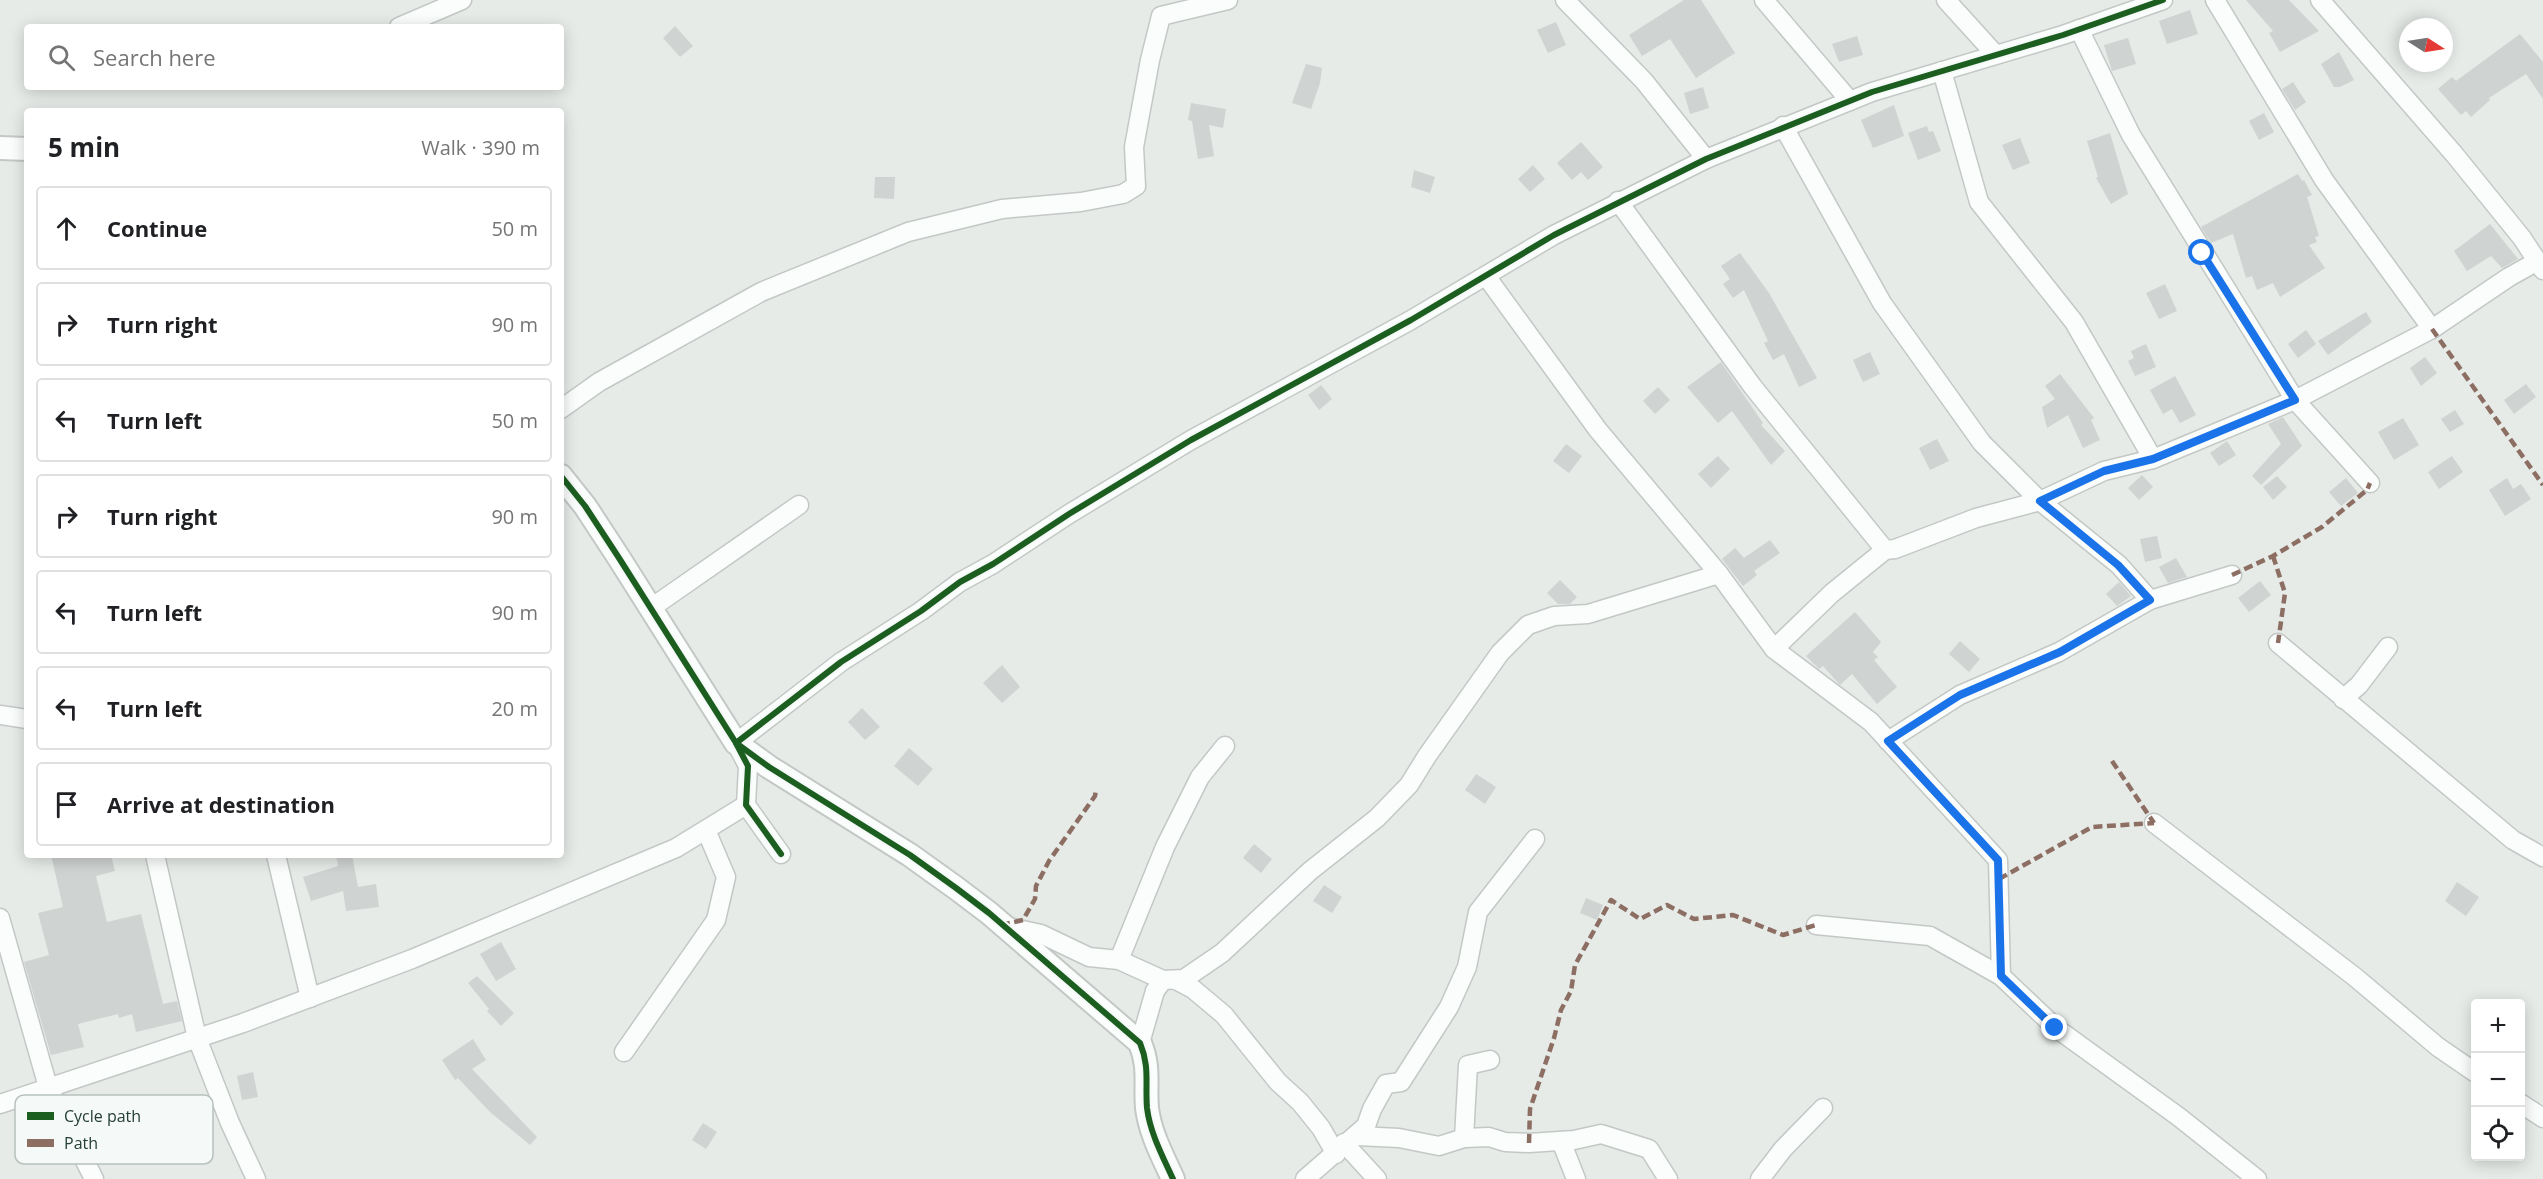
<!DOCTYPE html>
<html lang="en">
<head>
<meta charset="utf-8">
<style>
	:root { --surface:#fff; --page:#f2f2f2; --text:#202124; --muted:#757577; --line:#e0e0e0 }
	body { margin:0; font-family:"Open Sans",sans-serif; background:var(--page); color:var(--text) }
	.controls { position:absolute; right:18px; bottom:18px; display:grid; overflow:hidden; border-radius:6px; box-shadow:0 3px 15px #0003 }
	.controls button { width:54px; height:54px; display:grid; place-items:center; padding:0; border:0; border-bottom:2px solid var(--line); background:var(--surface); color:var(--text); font:30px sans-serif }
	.compass { position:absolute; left:2399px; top:18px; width:54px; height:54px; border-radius:50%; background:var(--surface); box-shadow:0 3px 15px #0003; rotate:102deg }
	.stop { position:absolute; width:18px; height:18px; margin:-14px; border:4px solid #1a73e8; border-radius:50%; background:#fff }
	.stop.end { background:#1a73e8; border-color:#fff; box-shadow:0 2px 6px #0008 }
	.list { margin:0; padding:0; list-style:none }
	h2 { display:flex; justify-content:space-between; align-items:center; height:78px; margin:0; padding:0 24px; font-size:26px }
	h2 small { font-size:20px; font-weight:400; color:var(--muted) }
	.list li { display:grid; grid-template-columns:39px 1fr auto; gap:18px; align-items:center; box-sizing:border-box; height:84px; margin:0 12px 12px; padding:0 12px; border:2px solid var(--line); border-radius:6px }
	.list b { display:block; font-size:22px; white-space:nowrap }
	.list em { font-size:20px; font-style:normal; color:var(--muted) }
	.icon { flex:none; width:33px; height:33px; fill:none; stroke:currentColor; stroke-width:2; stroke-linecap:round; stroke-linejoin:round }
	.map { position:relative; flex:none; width:2543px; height:1179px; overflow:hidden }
	.search { position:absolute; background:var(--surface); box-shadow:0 3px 15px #0003; left:24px; top:24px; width:540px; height:66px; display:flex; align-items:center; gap:15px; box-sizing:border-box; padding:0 21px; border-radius:6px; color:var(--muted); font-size:22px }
	.panel { position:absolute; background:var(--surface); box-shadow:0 3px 15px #0003; left:24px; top:108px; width:540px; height:750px; border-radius:6px }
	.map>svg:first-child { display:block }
	.building { fill:#cfd3d1 }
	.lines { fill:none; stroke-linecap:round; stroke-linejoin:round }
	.minor-casing { stroke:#c3c8c5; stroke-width:21 }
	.tertiary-casing { stroke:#c3c8c5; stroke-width:26 }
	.minor { stroke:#fbfcfc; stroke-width:18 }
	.tertiary { stroke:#fbfcfc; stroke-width:22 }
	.quiet { stroke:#8d6e63; stroke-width:4.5; stroke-dasharray:9 4.5; stroke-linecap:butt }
	.cycleway-casing { stroke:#f5f9f7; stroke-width:10 }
	.cycleway { stroke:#1b5e20; stroke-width:6 }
	.route { stroke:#1a73e8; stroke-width:8 }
	.key { fill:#f5f9f7; stroke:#b6c1bd; stroke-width:1.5 }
	.key-label { font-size:16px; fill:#243e36 }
</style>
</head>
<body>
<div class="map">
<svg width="2543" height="1179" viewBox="0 0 2543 1179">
	<rect width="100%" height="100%" fill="#e6ebe8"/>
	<g class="building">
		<path d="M1684 0H1701L1735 53 1696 78 1670 39 1642 56 1629 35Z"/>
		<path d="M2246 0H2289L2319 31 2280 52 2269 33 2273 31Z"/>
		<path d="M2190 10 2198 34 2167 44 2159 21Z"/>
		<path d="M1556 22 1566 45 1548 53 1537 30Z"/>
		<path d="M675 26 693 46 680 57 663 38Z"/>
		<path d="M2520 34 2543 62V99L2526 74 2489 98 2490 100 2471 117 2466 111 2461 115 2438 89 2452 77 2456 81Z"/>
		<path d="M1857 36 1863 55 1839 62 1832 44Z"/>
		<path d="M2128 38 2136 64 2112 71 2104 45Z"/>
		<path d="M2339 52 2354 80 2340 87H2334L2321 64Z"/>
		<path d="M1306 64 1322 68 1320 83 1311 109 1292 103Z"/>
		<path d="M2293 82 2306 102 2295 110 2282 89Z"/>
		<path d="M1703 87 1709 108 1690 114 1684 93Z"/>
		<path d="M1191 103 1226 109 1223 128 1209 125 1214 156 1198 159 1192 121 1188 120Z"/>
		<path d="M1894 105 1904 136 1873 148 1861 120Z"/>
		<path d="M2264 113 2274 132 2259 140 2249 121Z"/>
		<path d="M1927 126 1929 132 1933 131 1941 151 1918 160 1908 133Z"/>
		<path d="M2110 133 2128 194 2111 204 2096 178 2098 177 2087 141Z"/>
		<path d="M2020 138 2030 163 2013 170 2002 145Z"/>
		<path d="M1581 142 1603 167 1588 180 1581 172 1572 180 1557 163Z"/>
		<path d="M1533 165 1545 179 1530 192 1518 179Z"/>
		<path d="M1414 170 1435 177 1430 193 1411 187Z"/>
		<path d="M2298 174 2302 181 2304 180 2312 195 2307 197 2319 236 2315 237 2317 242 2309 245 2325 268 2280 297 2273 283 2257 290 2252 276 2246 278 2233 234 2211 243 2201 227Z"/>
		<path d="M875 177H895L894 199 874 198Z"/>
		<path d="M2490 224 2518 259 2502 268 2491 256 2467 271 2454 251Z"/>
		<path d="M1740 253 1769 293 1817 378 1799 387 1784 354 1773 360 1764 343 1768 341 1744 290 1733 298 1723 284 1730 279 1721 266Z"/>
		<path d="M2165 284 2177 311 2159 319 2146 293Z"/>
		<path d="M2366 312 2372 322 2328 355 2318 341Z"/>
		<path d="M2306 330 2316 344 2298 358 2288 344Z"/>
		<path d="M2146 344 2156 367 2135 376 2128 361 2134 358 2131 351Z"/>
		<path d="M1870 352 1880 374 1863 382 1853 360Z"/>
		<path d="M2425 357 2437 373 2421 386 2410 368Z"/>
		<path d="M1721 362 1763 423 1761 425 1785 451 1771 465 1732 411 1718 423 1687 387Z"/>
		<path d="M2060 374 2094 418 2091 420 2100 440 2083 448 2068 415 2047 428 2042 407 2055 399 2045 386Z"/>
		<path d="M2175 376 2196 415 2180 423 2172 409 2163 414 2150 390Z"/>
		<path d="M2526 384 2536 397 2514 414 2504 400Z"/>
		<path d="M1321 385 1332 399 1319 410 1308 395Z"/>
		<path d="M1658 387 1670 400 1655 414 1643 401Z"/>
		<path d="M2455 410 2464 424 2450 432 2441 419Z"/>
		<path d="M2283 417 2302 446 2261 485 2252 476 2281 444 2268 424Z"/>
		<path d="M2403 418 2419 445 2394 460 2378 432Z"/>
		<path d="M1937 439 1949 461 1930 470 1919 448Z"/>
		<path d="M2227 441 2236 455 2219 466 2210 453Z"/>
		<path d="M1566 444 1582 456 1569 473 1553 461Z"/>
		<path d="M1718 456 1730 469 1711 488 1698 474Z"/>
		<path d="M2452 456 2463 472 2439 489 2428 472Z"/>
		<path d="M2142 475 2153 487 2139 500 2128 488Z"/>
		<path d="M2277 476 2287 487 2273 500 2263 487Z"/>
		<path d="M2346 478 2358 493 2341 506 2329 492Z"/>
		<path d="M2507 478 2513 489 2521 484 2531 499 2505 516 2489 490Z"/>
		<path d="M2157 536 2162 558 2145 562 2140 539Z"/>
		<path d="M1770 540 1780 553 1754 571 1757 575 1743 586 1722 559 1735 548 1744 558Z"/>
		<path d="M2176 558 2187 577 2168 583 2159 567Z"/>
		<path d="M1560 580 1577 597 1570 604H1558L1547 593Z"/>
		<path d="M2260 581 2271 595 2249 612 2238 598Z"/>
		<path d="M2119 582 2131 596 2117 606 2106 594Z"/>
		<path d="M1855 612 1881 642 1873 652 1878 657 1874 660 1897 687 1877 704 1852 674 1840 685 1823 666 1819 669 1806 656Z"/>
		<path d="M1960 641 1980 659 1969 672 1949 654Z"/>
		<path d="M1002 665 1020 687 1002 703 983 683Z"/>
		<path d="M862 708 880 727 865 740 848 722Z"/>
		<path d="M909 748 933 769 918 786 894 766Z"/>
		<path d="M1476 774 1496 787 1485 804 1465 790Z"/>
		<path d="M1254 844 1272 859 1261 873 1243 858Z"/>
		<path d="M51 855H111L115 871 96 876 107 922 141 914 163 1004 177 1001 182 1021 136 1032 132 1014 119 1018 118 1014 78 1024 84 1047 51 1055 24 962 49 955 38 913 63 907Z"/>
		<path d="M336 855H352L358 887 376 884 379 907 346 911 343 891 311 901 303 877 338 866Z"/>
		<path d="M2457 882 2479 897 2466 916 2445 901Z"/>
		<path d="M1324 885 1342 897 1332 913 1313 901Z"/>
		<path d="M1586 898 1603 905 1597 920 1580 913Z"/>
		<path d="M501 942 516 969 496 981 480 954Z"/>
		<path d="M477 976 514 1013 501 1026 487 1011 489 1009 468 983Z"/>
		<path d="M473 1039 486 1060 472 1069 537 1137 530 1145 490 1112 458 1078 455 1080 442 1060Z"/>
		<path d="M253 1072 258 1097 242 1100 237 1076Z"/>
		<path d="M703 1123 717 1132 706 1149 692 1140Z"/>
	</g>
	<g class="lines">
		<g class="minor-casing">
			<g id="minor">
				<path d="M1565 0 1644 81 1706 159"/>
				<path d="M1764 0 1850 101"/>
				<path d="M1946 0 1995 54"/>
				<path d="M2215 0 2324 180 2432 329"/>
				<path d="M2320 0 2454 154 2522 238 2543 270"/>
				<path d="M399 27 462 0"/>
				<path d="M2079 29 2131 135 2295 400 2370 483"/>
				<path d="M1942 71 1979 202 2074 322 2153 459"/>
				<path d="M1783 126 1882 303 1982 443 2040 501 2119 565 2150 600"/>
				<path d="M1618 201 1753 387 1885 550"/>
				<path d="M1486 276 1598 430 1719 574 1774 649 1871 722 1998 860 2001 976"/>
				<path d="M561 409 599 382 761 292 908 232 1002 209 1081 202 1123 194 1136 186 1134 147 1150 60 1161 16 1228 0"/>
				<path d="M651 608 799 505"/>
				<path d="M2278 643 2513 840 2543 857"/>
				<path d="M1774 649 1832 593 1885 550 1895 549 1976 518 2040 501 2104 471 2153 459 2295 400 2432 329 2509 277 2536 262"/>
				<path d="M2343 699 2359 685 2388 647"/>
				<path d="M0 715 27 719"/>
				<path d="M1888 741 1960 695 2059 652 2150 600 2232 575"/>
				<path d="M2154 823 2355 977 2438 1047 2476 1073"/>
				<path d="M781 854 746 805 748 766 736 743 841 662 921 611 960 582 993 564 1069 514 1191 440 1411 320 1554 235 1706 159 1872 92 2063 35 2163 0"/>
				<path d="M155 855 197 1038 230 1123 256 1179"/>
				<path d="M276 855 310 998"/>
				<path d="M0 918 48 1087 94 1179"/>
				<path d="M1816 925 1930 936 2001 976 2056 1028 2179 1117 2257 1179"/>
				<path d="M1004 926 1041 934 1089 957 1119 960 1163 980 1184 979 1222 953 1310 871 1377 818 1409 785 1427 756 1500 653 1528 625 1554 616 1588 614 1719 574"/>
				<path d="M1119 960 1165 847 1200 777 1225 746"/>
				<path d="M1176 980 1193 989 1224 1015 1278 1082 1300 1102 1321 1128 1336 1154"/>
				<path d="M1140 1043 1155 991 1163 980"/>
				<path d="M624 1052 716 920 726 877 706 830"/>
				<path d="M2520 1103 2543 1118"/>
				<path d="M0 1104 243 1023 412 959 676 848 746 805"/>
				<path d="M1357 1136 1399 1138 1439 1146 1464 1138 1489 1137 1505 1142 1529 1143 1574 1140 1601 1134 1649 1149 1668 1179"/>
				<path d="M1464 1138 1468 1065 1490 1060"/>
				<path d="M1561 1141 1576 1179"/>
				<path d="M1344 1143 1377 1179"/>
				<path d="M1305 1179 1366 1126 1372 1109 1386 1084 1401 1082 1449 1007 1467 967 1478 912 1535 839"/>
				<path d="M1760 1179 1783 1149 1823 1108"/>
			</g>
		</g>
		<g class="tertiary-casing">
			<g id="tertiary">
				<path d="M0 148 27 149"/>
				<path d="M561 476 585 506 619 558 736 743 769 767 910 855 956 888 989 913 1140 1043C1150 1067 1145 1083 1147 1108 1150 1133 1163 1157 1173 1179"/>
			</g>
		</g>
		<use href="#minor" class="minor"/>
		<use href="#tertiary" class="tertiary"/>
		<g class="quiet">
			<path d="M2432 329 2543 485"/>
			<path d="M2273 556 2285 593 2278 643"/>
			<path d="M2232 575 2273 556 2322 527 2367 490 2370 483"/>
			<path d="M2112 761 2154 823"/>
			<path d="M1999 879 2092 827 2154 823"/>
			<path d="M1001 925 1023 920 1035 899 1036 886 1049 861 1095 796 1096 790"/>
			<path d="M1529 1143 1530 1109 1554 1038 1561 1010 1571 991 1575 965 1611 900 1640 919 1667 905 1694 919 1733 915 1783 935 1816 925"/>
		</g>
		<g class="cycleway-casing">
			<g id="cycleway">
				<path d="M561 476 585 506 619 558 736 743 769 767 910 855 956 888 989 913 1140 1043C1150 1067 1145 1083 1147 1108 1150 1133 1163 1157 1173 1179"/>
				<path d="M781 854 746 805 748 766 736 743 841 662 921 611 960 582 993 564 1069 514 1191 440 1411 320 1554 235 1706 159 1872 92 2063 35 2163 0"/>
			</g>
		</g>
		<use href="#cycleway" class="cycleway"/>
	</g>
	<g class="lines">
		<path class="route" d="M2055 1028 2001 976 1998 860 1888 741 1960 695 2060 652 2150 600 2118 565 2040 501 2104 471 2153 459 2295 400 2202 253"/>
	</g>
	<rect x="15" y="1095" width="198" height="69" rx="9" class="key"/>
	<rect x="27" y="1112" width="27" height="8" fill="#1b5e20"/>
	<rect x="27" y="1139" width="27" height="8" fill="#8d6e63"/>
	<g class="key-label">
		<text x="64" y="1122">Cycle path</text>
		<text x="64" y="1149">Path</text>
	</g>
</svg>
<div class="controls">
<button>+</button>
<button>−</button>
<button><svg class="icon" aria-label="locate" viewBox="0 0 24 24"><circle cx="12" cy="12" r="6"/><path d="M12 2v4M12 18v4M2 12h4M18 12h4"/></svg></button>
</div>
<svg class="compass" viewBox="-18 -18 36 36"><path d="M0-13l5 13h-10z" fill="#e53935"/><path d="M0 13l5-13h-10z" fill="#757577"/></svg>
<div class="stop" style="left:2202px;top:253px"></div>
<div class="stop end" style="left:2055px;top:1028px"></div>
<div class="search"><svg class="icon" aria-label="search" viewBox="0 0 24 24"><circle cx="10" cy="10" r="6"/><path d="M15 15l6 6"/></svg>Search here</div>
<section class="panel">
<h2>5 min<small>Walk · 390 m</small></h2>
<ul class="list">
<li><svg class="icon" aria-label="ahead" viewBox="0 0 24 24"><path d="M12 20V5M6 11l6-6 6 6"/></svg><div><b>Continue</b></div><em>50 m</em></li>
<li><svg class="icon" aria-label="right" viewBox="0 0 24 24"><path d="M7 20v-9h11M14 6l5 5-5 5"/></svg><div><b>Turn right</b></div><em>90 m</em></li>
<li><svg class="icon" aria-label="left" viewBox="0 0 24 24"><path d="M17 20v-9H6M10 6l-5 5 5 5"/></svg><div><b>Turn left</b></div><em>50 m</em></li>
<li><svg class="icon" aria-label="right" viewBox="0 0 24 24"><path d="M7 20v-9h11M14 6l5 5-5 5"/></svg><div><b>Turn right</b></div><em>90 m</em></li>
<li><svg class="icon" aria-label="left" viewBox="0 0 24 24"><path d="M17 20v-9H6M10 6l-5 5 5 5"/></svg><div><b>Turn left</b></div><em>90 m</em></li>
<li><svg class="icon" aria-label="left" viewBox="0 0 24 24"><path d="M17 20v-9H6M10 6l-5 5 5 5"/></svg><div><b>Turn left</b></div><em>20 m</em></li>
<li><svg class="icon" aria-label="arrive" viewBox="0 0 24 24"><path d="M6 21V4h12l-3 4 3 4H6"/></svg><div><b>Arrive at destination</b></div></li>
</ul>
</section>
</div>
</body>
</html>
